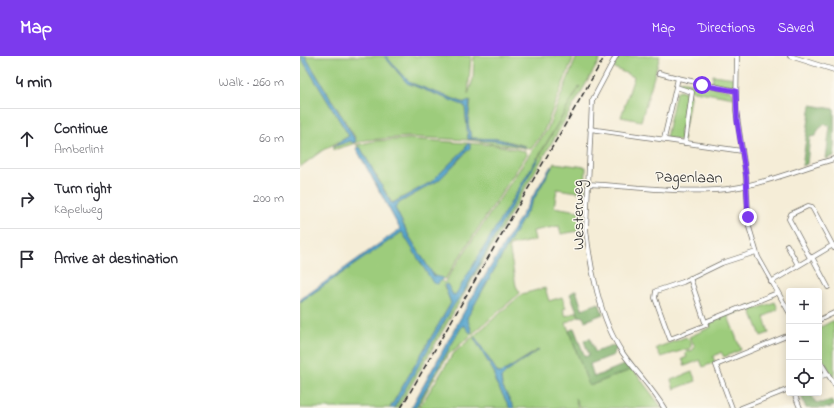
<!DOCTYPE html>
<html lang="en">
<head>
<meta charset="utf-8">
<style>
	:root { --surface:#fff; --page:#f7f7f7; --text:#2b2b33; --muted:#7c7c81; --line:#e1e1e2; --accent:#7c3aed }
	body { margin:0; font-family:"Indie Flower",sans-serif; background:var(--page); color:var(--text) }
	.controls { position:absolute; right:12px; bottom:12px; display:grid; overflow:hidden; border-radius:4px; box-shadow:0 2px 10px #0003 }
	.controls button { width:36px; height:36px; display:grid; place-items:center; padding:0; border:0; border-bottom:1px solid var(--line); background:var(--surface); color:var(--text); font:20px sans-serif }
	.stop { position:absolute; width:12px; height:12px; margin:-9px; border:3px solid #7c3aed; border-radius:50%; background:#fff }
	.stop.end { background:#7c3aed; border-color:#fff; box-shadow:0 1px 4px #0008 }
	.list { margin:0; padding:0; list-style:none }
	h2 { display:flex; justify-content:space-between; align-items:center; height:52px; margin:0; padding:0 16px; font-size:17px }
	h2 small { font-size:13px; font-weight:400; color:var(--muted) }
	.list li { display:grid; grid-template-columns:26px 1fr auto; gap:12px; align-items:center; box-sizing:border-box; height:60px; padding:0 16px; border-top:1px solid var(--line) }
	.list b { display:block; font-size:15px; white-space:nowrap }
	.list p { margin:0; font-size:13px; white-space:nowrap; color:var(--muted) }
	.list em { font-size:13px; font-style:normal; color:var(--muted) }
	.icon { flex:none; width:22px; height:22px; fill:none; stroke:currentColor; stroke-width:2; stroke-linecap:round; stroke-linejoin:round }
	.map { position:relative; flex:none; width:534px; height:352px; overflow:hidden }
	header { display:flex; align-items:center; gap:24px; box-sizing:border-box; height:56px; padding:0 20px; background:var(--accent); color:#fff }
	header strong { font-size:19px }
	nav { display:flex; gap:22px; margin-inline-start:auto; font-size:14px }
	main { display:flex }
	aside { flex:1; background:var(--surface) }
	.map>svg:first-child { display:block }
	.green { fill:#9dcc7b; stroke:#647c53 }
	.forest { fill:#7eb06b; stroke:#546e4b }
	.water { fill:#52a3cc; stroke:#3e677c }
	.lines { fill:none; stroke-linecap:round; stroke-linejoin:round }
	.minor-casing { stroke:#726f67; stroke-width:5.5 }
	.minor { stroke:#fff; stroke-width:4 }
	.rail { stroke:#2b2b2b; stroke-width:1.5; stroke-dasharray:6 3; stroke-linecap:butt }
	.route { stroke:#7c3aed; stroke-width:5 }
	.labels { text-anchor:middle; stroke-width:3; stroke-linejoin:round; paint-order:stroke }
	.street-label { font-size:16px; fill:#2b2b2b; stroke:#fbf7ec }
</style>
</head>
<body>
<header>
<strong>Map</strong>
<nav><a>Map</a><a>Directions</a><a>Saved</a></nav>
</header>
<main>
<aside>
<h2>4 min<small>Walk · 260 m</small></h2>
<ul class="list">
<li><svg class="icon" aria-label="ahead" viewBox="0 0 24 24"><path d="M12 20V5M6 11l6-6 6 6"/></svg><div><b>Continue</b><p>Amberlint</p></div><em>60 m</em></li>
<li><svg class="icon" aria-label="right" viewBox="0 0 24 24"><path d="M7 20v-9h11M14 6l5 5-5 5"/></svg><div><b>Turn right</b><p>Kapelweg</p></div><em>200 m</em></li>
<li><svg class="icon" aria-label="arrive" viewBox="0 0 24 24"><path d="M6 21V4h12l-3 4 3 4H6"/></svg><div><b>Arrive at destination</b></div></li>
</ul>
</aside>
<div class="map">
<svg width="534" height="352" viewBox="0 0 534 352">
	<rect width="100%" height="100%" fill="#fbf7ec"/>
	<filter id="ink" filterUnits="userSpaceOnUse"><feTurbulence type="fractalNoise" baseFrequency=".025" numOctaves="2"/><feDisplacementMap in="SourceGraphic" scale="8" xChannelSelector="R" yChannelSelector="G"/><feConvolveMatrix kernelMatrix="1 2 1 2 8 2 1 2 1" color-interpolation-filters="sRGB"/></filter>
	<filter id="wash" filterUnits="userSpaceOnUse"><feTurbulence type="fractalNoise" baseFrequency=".012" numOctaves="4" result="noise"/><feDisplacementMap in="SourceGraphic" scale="16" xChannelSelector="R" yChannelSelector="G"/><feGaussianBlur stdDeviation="0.9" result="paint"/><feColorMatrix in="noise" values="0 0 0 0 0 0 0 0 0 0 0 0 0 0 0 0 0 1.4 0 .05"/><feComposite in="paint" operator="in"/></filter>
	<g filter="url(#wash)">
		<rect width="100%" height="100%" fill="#f5edd7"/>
		<g class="green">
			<path d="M0 0 49 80 23 94 0 111Z"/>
			<path d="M5 0H84L107 27 165 49 168 83 196 85 226 90 198 83 171 82 168 67 171 45 165 47 111 27 101 18 86 0H171L168 39 173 23 174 0H274L244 75 231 93 167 84 108 81 66 84 33 94V91L56 83Z"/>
			<path d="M277 0H302L98 352H94L280 30 157 238 153 239 147 228 144 230 151 247 90 352H0V246L103 175 133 226H140L141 224 144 227 229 99 247 74Z"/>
			<path d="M318 0H360L341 65 321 61 334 21 312 11Z"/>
			<path d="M413 19 435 22 434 31 412 30Z"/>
			<path d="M380 25 432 35 434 42 394 35 379 30Z"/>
			<path d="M380 34 389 37 390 41 385 71 380 72V80L384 81 383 85 366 82 376 36Z"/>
			<path d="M109 83 195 89 225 95 227 98 145 223 134 220 132 217 109 180 95 152 99 147 139 124 170 92 167 91 131 126 92 147 60 91 56 89 75 85Z"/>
			<path d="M254 107 286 111 285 137 257 133 254 151 284 156V174L261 178 259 170 233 175 235 184 209 190 216 230 220 237 148 299 117 352H115L162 270 165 269 170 277 172 276 167 262Z"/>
			<path d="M245 232 249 245 262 241 266 252 263 253 266 260 277 256 279 260 266 267 289 330 333 313 362 352H280L275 342 278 352H214L202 330 201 322 207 316 239 293 201 317H198L175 281 174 282 195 318V325L210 352H119L153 298 222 238Z"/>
			<path d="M475 246 478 253 464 261 469 277 461 280 450 252 428 260 441 294 424 301 421 296 413 301 415 306 403 311 400 304 385 310 382 303 387 301 385 297 393 294 395 290 389 281 411 271 409 266 454 249 456 253Z"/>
			<path d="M534 264V322L519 297V272Z"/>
			<path d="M386 281 391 286V292L361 301 356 292Z"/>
			<path d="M392 316 396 325 374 333 371 324Z"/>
		</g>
		<g class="forest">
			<path d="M511 49 534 53V100L526 103 530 70 525 68 518 74 516 80 510 81 507 108 502 110Z"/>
			<path d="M276 234 282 253 299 247 303 258 285 265 283 261 279 260 270 238Z"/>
			<path d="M274 272 285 301 289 299 284 285 290 282 295 296 316 289 319 293 313 295 314 299 290 308 294 321 328 307 333 313 289 330 269 275Z"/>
			<path d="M500 337H511L515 346 521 347 532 344 534 350 528 352H506Z"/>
		</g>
		<g class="water">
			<path d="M0 0H5L56 85 54 87 50 85 32 91 49 80Z"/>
			<path d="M84 0H86L101 18 111 27 164 47 170 45 168 67 171 82 198 83 226 91 196 85 168 83 165 50 107 27Z"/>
			<path d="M168 87 170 88V92L139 124 99 147 95 152 109 180 132 217 134 220 143 222 138 228 133 227 102 176 0 246 1 243 100 173 56 92 60 91 91 147H93L131 126 165 93Z"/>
			<path d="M237 102 238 103 163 237 154 249 94 352H90L151 247 144 229 147 228 153 239 156 238Z"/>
			<path d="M251 110 252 111 167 262 172 276 170 277 165 270H162L115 352H111L171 243Z"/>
			<path d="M175 281 198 317H201L239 294 207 316 201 322 202 330 214 352H210L195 325V318L174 282Z"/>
		</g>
	</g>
	<g filter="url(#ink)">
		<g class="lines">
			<g class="minor-casing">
				<g id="minor">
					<path d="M316 0 292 45 286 173C290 211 300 263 322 296 335 315 352 332 364 352"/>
					<path d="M437 0 436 54 446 120 449 171 458 201 489 256"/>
					<path d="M490 0 534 14"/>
					<path d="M359 17 378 22"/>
					<path d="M376 31 392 36 385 87"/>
					<path d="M290 73 442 95"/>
					<path d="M364 83 378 22 436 35"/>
					<path d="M288 128C334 130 389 139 434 132 468 127 501 112 534 103"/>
					<path d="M487 189 498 209"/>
					<path d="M512 201 528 231"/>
					<path d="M510 202 489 163 491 158 508 150 512 151 534 192"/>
					<path d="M390 222 406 269 370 283 355 242 356 235 383 226 422 207 456 196"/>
					<path d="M471 226 533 189"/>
					<path d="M519 264 534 257"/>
					<path d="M405 266 477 237"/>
					<path d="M519 304 534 328"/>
					<path d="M519 321 528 318"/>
					<path d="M494 337 500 352"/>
					<path d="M432 352 416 309 489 279"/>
					<path d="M441 352 489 333"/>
				</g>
			</g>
			<use href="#minor" class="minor"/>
			<path class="rail" d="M101 352 305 0"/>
		</g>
	</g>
	<g class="lines" filter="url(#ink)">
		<path class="route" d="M402 29 436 35 437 65 446 120 448 161"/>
	</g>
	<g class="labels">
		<g class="street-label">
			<text transform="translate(389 120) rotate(1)" y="6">Pagenlaan</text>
			<text transform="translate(277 159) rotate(-91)" y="6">Westerweg</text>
		</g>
	</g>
</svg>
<div class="controls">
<button>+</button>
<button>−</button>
<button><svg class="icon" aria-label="locate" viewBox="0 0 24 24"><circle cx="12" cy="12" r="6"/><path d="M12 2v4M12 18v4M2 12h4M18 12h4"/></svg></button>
</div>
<div class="stop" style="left:402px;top:29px"></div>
<div class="stop end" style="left:448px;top:161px"></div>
</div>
</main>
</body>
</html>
